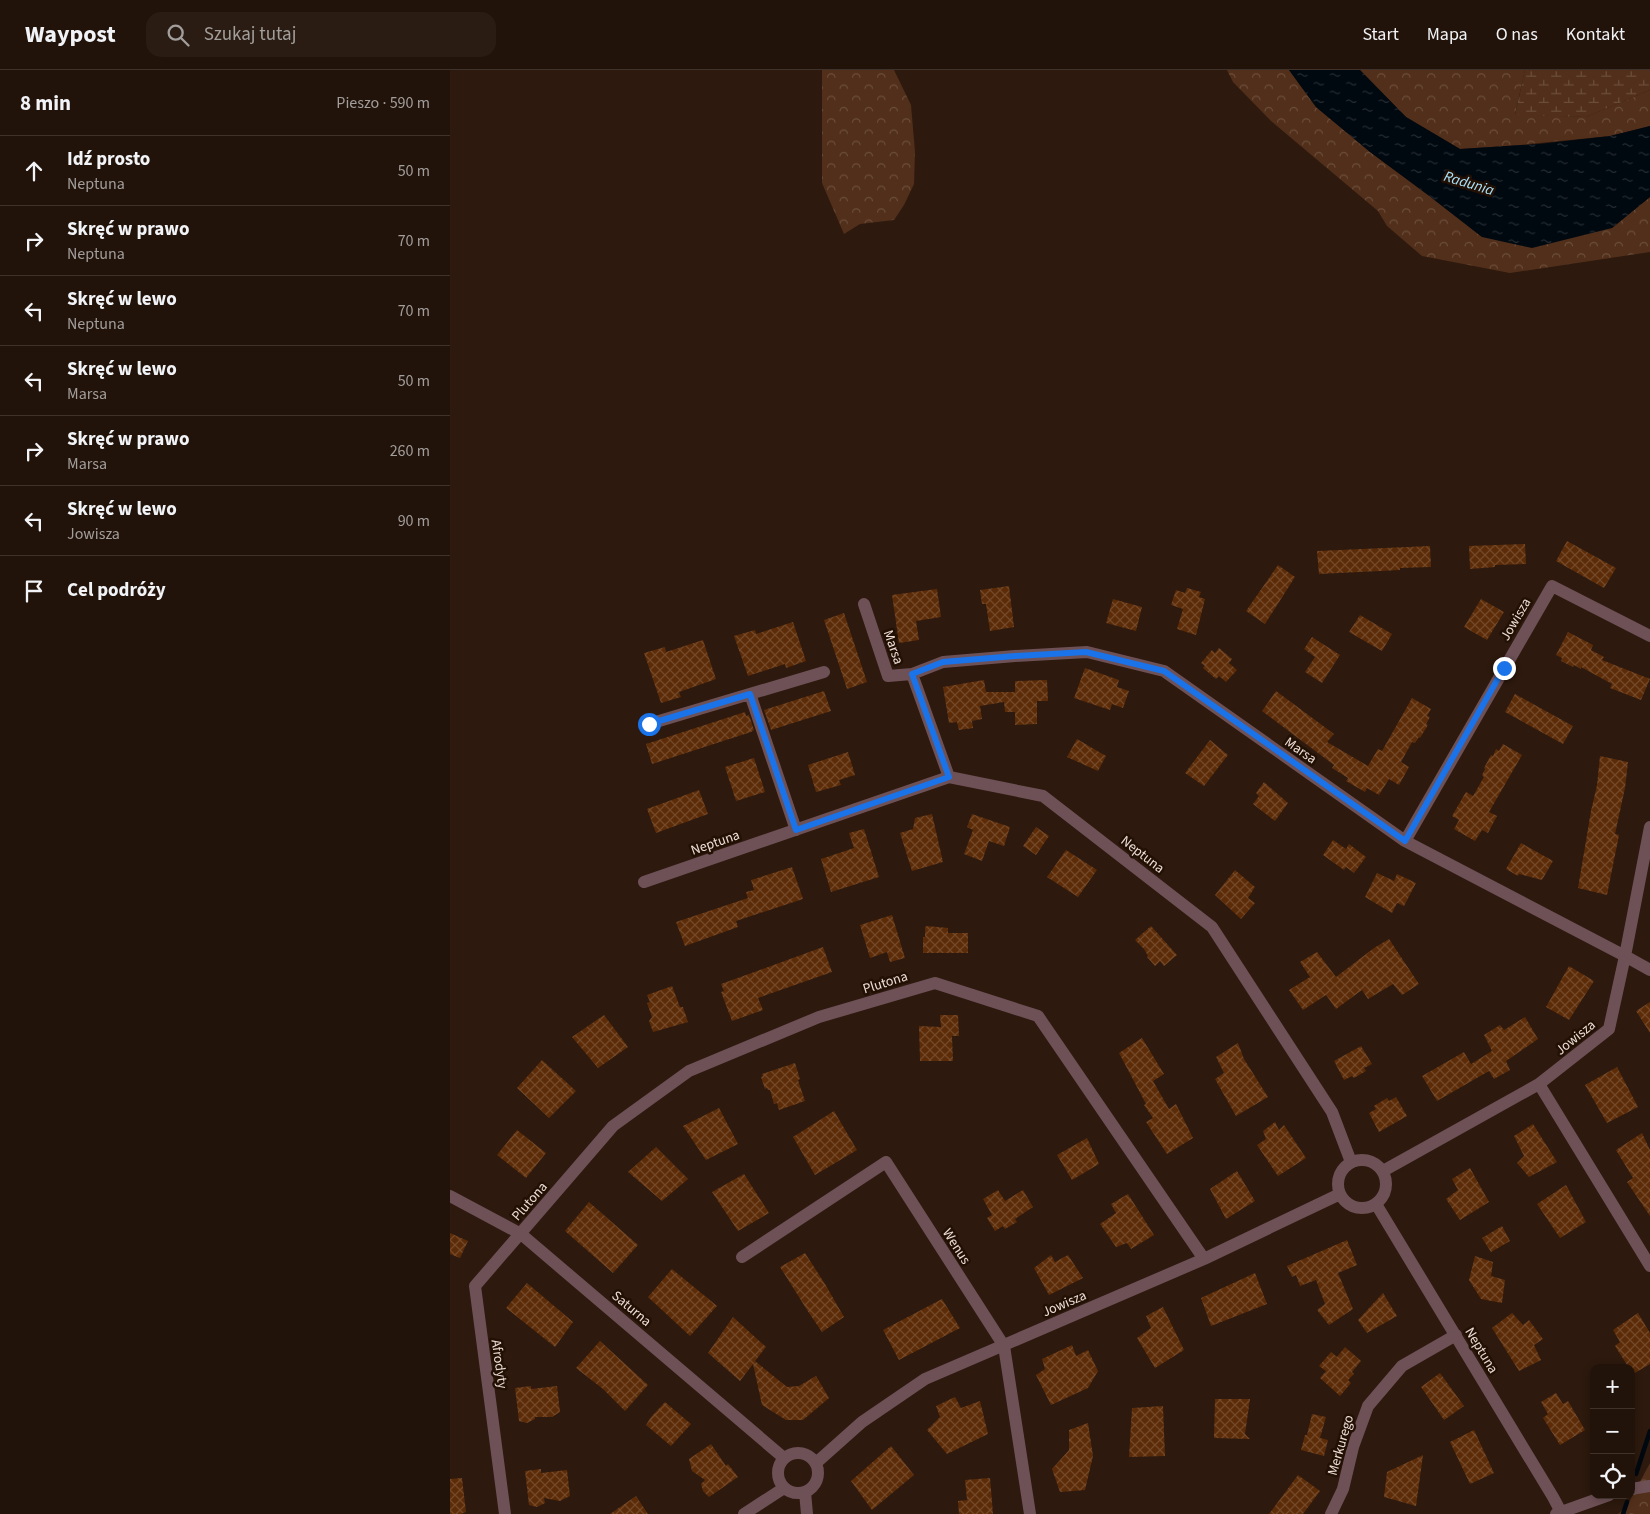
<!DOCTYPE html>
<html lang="pl">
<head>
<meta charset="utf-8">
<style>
	body { margin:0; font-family:"Source Sans 3",sans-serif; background:#2a1c13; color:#f1f3f6 }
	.controls { position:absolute; right:15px; bottom:15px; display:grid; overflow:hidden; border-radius:10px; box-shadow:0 2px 8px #0003 }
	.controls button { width:45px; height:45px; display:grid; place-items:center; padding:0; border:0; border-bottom:1px solid #3f322b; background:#22130a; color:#f1f3f6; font:25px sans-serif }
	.stop { position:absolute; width:15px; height:15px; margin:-11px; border:4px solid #1a73e8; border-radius:50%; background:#fff }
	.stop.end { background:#1a73e8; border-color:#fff; box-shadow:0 1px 5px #0008 }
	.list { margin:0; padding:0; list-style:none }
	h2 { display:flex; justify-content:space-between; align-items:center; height:65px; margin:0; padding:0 20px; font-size:21px }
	h2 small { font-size:16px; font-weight:400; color:#a29e9c }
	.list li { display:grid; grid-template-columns:32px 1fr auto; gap:15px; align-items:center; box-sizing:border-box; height:70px; padding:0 20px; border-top:1px solid #3f322b }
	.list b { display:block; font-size:19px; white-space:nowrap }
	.list p { margin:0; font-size:16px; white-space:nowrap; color:#a29e9c }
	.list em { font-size:16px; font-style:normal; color:#a29e9c }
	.icon { flex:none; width:28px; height:28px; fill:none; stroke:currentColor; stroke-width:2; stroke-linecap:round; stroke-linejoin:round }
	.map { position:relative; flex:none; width:1200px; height:1444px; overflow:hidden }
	header { display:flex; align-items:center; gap:30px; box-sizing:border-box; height:70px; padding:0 25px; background:#22130a; border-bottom:1px solid #3f322b }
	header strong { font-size:24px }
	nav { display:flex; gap:28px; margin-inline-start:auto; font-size:18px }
	.search { width:350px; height:45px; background:#2a1c13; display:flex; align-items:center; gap:12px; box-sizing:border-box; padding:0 18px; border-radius:15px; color:#a29e9c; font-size:19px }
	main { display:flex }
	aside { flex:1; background:#22130a }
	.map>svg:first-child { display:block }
	.forest { fill:url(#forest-crowns) }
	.wetland { fill:url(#wetland-marsh) }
	.water { fill:url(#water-ripples) }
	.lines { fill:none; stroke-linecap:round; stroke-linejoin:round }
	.stream { stroke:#000810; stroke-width:4.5 }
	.building { fill:url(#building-cross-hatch) }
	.minor { stroke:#6e5156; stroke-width:12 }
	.tertiary { stroke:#6e5156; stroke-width:12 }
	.route { stroke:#1a73e8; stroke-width:6 }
	.labels { text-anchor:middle; stroke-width:5; stroke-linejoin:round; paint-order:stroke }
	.street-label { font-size:14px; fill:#ecddd5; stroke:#231005 }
	.water-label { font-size:15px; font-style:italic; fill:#a9e3fd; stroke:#231005 }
</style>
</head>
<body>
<header>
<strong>Waypost</strong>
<div class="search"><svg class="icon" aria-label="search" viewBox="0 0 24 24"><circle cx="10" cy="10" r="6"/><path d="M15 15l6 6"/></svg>Szukaj tutaj</div>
<nav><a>Start</a><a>Mapa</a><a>O nas</a><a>Kontakt</a></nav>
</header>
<main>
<aside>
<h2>8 min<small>Pieszo · 590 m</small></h2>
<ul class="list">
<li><svg class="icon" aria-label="ahead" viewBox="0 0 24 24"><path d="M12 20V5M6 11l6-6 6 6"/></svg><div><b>Idź prosto</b><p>Neptuna</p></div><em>50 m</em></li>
<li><svg class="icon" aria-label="right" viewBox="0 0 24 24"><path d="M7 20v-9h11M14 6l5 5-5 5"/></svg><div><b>Skręć w prawo</b><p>Neptuna</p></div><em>70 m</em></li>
<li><svg class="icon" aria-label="left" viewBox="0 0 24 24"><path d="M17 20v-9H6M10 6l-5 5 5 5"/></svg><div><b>Skręć w lewo</b><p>Neptuna</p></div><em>70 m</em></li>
<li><svg class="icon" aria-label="left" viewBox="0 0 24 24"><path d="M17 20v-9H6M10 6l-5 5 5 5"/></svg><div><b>Skręć w lewo</b><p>Marsa</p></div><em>50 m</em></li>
<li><svg class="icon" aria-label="right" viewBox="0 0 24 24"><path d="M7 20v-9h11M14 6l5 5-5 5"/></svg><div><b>Skręć w prawo</b><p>Marsa</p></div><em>260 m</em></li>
<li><svg class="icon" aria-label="left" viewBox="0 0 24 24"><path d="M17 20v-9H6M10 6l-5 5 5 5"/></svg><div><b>Skręć w lewo</b><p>Jowisza</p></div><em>90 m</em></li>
<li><svg class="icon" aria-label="arrive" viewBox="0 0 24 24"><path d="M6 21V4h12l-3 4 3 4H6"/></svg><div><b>Cel podróży</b></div></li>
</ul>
</aside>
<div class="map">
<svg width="1200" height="1444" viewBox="0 0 1200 1444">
	<defs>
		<pattern id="forest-crowns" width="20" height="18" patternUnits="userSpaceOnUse" patternTransform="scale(1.25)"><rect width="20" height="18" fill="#522f1a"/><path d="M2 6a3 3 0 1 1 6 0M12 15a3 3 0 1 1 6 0" fill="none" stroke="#6b4d3a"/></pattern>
		<pattern id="wetland-marsh" width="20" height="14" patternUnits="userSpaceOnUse" patternTransform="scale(1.25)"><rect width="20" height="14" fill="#522f1a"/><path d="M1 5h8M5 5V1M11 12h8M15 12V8" fill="none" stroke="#6b4d3a"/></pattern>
		<pattern id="water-ripples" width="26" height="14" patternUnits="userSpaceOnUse" patternTransform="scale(1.25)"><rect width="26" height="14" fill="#000810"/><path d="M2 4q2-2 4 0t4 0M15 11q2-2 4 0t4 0" fill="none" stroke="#252c32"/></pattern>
		<pattern id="building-cross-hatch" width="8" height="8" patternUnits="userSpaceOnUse" patternTransform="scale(1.25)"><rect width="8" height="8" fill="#5c2b07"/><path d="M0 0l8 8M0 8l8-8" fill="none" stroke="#74492a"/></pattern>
	</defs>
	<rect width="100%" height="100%" fill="#2d190d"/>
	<path class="forest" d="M372,0h72l17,35 4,47 -1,32 -10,21 -10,15 -34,4 -16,10 -22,-51z
		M777,0h62l27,37 54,45 58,43 54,42 130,-9 38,-31v55l-140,21 -88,-17 -35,-30 -9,-15 -107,-90 -38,-39z
		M910,0h165l-10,44 71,3 64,-27v36l-40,10 -90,9 -60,4 -54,-32z
		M1200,1393v51h-32l9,-8z"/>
	<path class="wetland" d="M1075,0h125v20l-64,27 -71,-2z"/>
	<path class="water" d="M839,0h71l46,47 54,32 79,-5 71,-8 40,-10v71l-38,31 -80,20 -50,-11 -54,-42 -58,-43 -54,-45z"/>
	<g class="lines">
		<path class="stream" d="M1186,1404l14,-43
			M1173,1444l4,-12"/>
	</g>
	<path class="building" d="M1117,471l49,27 -12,20 -48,-27z
		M1075,474l1,20 -31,1v2l-25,2 -1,-23z
		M980,476l1,21 -31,1v2l-81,4 -2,-23z
		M828,495l17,12 -30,47 -19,-13z
		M559,516l5,41 -24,4 -4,-27h-4l-2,-14z
		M737,518l14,4 -2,5 6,2 -9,36 -19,-6 6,-20 -12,-4 5,-15 9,3z
		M487,519l4,28 -25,4 3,19 -20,3 -7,-48z
		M663,529l29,8 -6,24 -30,-8z
		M1031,529l23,13 -17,28 -23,-13z
		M394,543l23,69 -20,7 -23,-69z
		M910,545l32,19 -10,17 -33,-19z
		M343,552l13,39 -20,7 -1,-4 -37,12 -14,-40 21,-6 1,4z
		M1118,562l25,13 -2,5 13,7 -2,3 48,19 -9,21 -31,-12 2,-4 -31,-17v2l-7,-4 -1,2 -12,-6 1,-3 -6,-3z
		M862,567l28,18 -18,28 -17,-11 10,-15 -11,-8z
		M253,570l13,39 -37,13 2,5 -20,6 -17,-50 21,-6 1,5z
		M769,578l13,11 -3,4 8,7 -11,12 -7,-6 -3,3 -13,-11 2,-2 -4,-3 11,-13 3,3z
		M635,598l34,12 -2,7 12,4 -6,17 -11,-4 -2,6 -36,-12z
		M534,610l2,12h29v-11l32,-1 1,21h-11v23l-22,1v-13h-10l-1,-10 -24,4 2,13 -10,2 1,7 -14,2 -2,-8 -8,1 -6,-36z
		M374,621l7,20 -60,19 -7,-20z
		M826,621l58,43 -7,8 41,24 10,-17 4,2 30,-53 19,11 -4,7 3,1 -4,7 2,1 -8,13 -1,-1 -4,6 -3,-1 -11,20 8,5 -10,18 -10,-6 -10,16 -12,-7 -2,4 -19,-11 2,-3 -16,-10 2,-3 -72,-54z
		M1065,624l58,32 -10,18 -58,-32z
		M295,642l1,4 3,-1 5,15 -3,2 -99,32 -6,-20z
		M627,669l29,17 -8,15 -31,-14z
		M760,670l18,15 -24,31 -19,-13z
		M1053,674l19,11 -33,57 8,4 -9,17 -6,-3 -7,11 -21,-12 5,-9 -7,-4 14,-24 7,4 11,-19 -2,-2 3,-6 -1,-1 7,-13 2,1 3,-7 3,2z
		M398,682l7,23 -16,5 2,5 -25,7 -8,-27z
		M1150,686l28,6 -3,26 -10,46 4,1 -12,60 -29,-7 13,-77 6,-26z
		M304,688l11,34 -29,9 -11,-34z
		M814,712l24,21 -13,18 -22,-17 6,-8 -3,-3z
		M249,720l9,24 -52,19 -9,-24z
		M482,744l11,48 -31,9 -12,-38 13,-4 2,-11z
		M522,744l38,13 -6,19 -15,-5 -7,20 -18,-7 9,-24 -6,-3z
		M586,757l13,9 -13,19 -13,-9z
		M414,759l15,48 -48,15 -10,-33 33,-11 -5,-15z
		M883,770l13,9 3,-5 17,13 -12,16 -8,-6 -2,3 -21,-15z
		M1071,773l32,18 -11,19 -23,-6 -1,2 -12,-7z
		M616,780l31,20 -19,27 -31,-20z
		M342,797l11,32 -67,22 2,6 -53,19 -9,-24 72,-24 -2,-6 8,-2 -3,-10z
		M785,800l20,17 -7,11 7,5 -14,16 -26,-24z
		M927,803l17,8 3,-7 19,9 -12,23 -7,-3 -5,10 -27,-16z
		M442,845l13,43 -15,4 -3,-10 -17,6 -10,-33z
		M477,856l21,2v5h20v20h-45v-16h2v-10z
		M701,856l26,29 -13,11 -4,-5 -5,5 -8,-9 1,-1 -4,-7 -9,-9z
		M939,869l30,45 -17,11 -9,-11 -25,15 -6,-9 -26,19 -10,-14 -23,15 -14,-20 21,-13 -10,-15 17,-10 19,25 38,-29z
		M373,877l9,25 -74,26 5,12 -31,11 -11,-29 3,-1 -3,-7z
		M1119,896l25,15 -25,39 -23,-13z
		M222,916l8,21h3l5,15 -35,10 -4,-11 3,-4 -5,-14 3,-1 -3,-7z
		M1200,932v31l-14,-22z
		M154,945l24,32 -30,21 -26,-31z
		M490,945h18l1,21h-7l1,25h-33l-1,-35 22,1z
		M1075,947l13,22 -32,22 4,9 -16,9 -5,-8 -52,30 -15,-25 42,-24 7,12 21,-13 -8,-16 16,-10 4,5z
		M692,968l22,36 -11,7 16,28 7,-5 17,34 -26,16 -21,-32 7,-4 -9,-13 2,-1 -27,-51z
		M788,973l6,16 24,38 -32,19 -21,-37 9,-6 -8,-16z
		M911,976l11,18 -8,4 2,3 -12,7 -2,-2 -8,4 -10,-19z
		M92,990l34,31 -27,27 -32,-30z
		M345,993l5,16 -2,1 7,21 -26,9 -2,-7 -3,1 -4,-14h-2l-1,-2 -2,1 -4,-12 2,-1 -1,-2z
		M1167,997l21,40 -31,16 -22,-38z
		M946,1027l11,19 -28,16 -10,-19 7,-4 -2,-3 13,-8 2,3z
		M269,1038l19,36 -32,16 -23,-34z
		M384,1041l23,39 -42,25 -22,-38z
		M825,1052l4,8 5,-5 22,33 -28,18 -21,-31 9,-6 -3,-8z
		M1083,1054l24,38 -28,15 -12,-14 7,-7 -10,-20z
		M67,1060l29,23 -20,25 -29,-23z
		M1192,1063l8,17v66l-23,-34 6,-4 -17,-28z
		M637,1068l12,26 -27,16 -15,-25z
		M206,1077l32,32 -26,22 -34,-29z
		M1020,1098l19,34 -29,18 -14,-21 12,-9 -6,-11z
		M787,1101l18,30 -29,18 -16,-30z
		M294,1104l25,39 -31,18 -26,-39z
		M1116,1115l20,37 -26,16 -23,-34z
		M548,1120l7,11 18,-11 10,17 -18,12 2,3 -12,7 -2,-3 -8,5 -8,-13 5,-3 -9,-16z
		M678,1124l26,41 -23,14 -4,-6 -11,4 -16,-23 16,-11 -5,-9z
		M139,1132l49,43 -25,28 -48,-42z
		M1052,1156l8,15 -19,11 -9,-14z
		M0,1163l18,8 -8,17 -10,-4z
		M897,1170l10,25 -19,8 15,36 -24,16 -12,-15 8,-6 -9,-24 -16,6 -4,-11 -4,2 -5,-11z
		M355,1183l20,31 19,33 -22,15 -13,-19 -29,-46z
		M601,1185l4,7 13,-7 15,23 -34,17 -15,-27z
		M1025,1186l18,6 -2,14 14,4 -3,23 -21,-4 -12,-19z
		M222,1199l45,37 -27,30 -42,-39z
		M805,1203l12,31 -56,22 -10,-28z
		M77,1213l46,39 -18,25 -49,-39z
		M933,1223l14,23 -30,17 -9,-13z
		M492,1229l18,29 -61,32 -16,-30z
		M713,1237l21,43 -29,18 -18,-30 14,-10 -5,-12z
		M1062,1243l11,12 6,-5 14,19 -9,6 7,15 -22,11 -27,-43z
		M1188,1243l12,20v31l-17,10 -2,-6h-2l-14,-22 5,-4 -7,-12z
		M283,1247l33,30 -11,14 32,26 12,-1 17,-10 13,22 -26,22h-17l-24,-15 -9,-41 -13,17 -32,-28z
		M150,1271l48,44 -23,26 -22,-22 -27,-21z
		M622,1275l4,11 12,-6 10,21 -10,17 -37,17 -15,-30 9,-6 -3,-10z
		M895,1277l16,14 -9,11 2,2 -6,6 3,3 -11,13 -20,-18 6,-7 -7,-5 12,-14 6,5z
		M990,1303l24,33 -20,14 -23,-33z
		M81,1316v3l26,-3 3,26 -8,5h-17v2l-8,4 -8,-2 -4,-33z
		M1106,1323l7,11 5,-3 17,29 -25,15 -17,-27 5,-4 -7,-12z
		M505,1327l6,11 19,-7 8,33 -41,20 -20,-24 13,-13 -4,-11z
		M765,1329h35l-5,35 5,5 -36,-1z
		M215,1332l26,22 -20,22 -25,-21 5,-8z
		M713,1336l2,50 -36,1 3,-49z
		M862,1344l14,3 -6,21 8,2 -4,16 -23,-6 4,-15h2z
		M638,1353l5,33 -8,34 -25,2 -8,-23 17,-19v-20z
		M1024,1360l20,43 -24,11 -20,-42z
		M261,1374l15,22 2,-2 10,13 -29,20 -6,-6 -2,-7 4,-4 -13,-9 -3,-12z
		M441,1376l23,29 -42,35 -21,-29z
		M973,1385l-7,51 -32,-9 3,-25z
		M91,1399v4l26,-3 3,26 -10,5 -16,-3 1,5 -8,4 -8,-2 -4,-34z
		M848,1405l22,16 -17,23h-34z
		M12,1408l4,34 -5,2h-11v-35z
		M540,1408l3,36h-34l-1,-13 9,-1 -2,-20z
		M186,1426l12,18h-38z"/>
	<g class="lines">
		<path class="minor" d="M414,534l24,72 24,-2
			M300,624l46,136
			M199,654l175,-52
			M499,707l-37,-103 31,-12 72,-6 72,-4 77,19 241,170 220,115 25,14
			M955,771l147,-255 98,50
			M194,812l305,-105 94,19 169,131 120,185 19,50
			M1089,1014l111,182
			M888 1114a24 24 0 1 1 48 0a24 24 0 1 1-48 0Z
			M933,1101l156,-87 70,-55 16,-73 25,-129
			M0,1126l71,38 263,224
			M926,1134l177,293 8,15
			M292,1187l144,-95 118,184 26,168
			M328 1403a20 20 0 1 1 40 0a20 20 0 1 1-40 0Z
			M366,1393l46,-41 63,-43 279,-120 136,-65
			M355,1422l2,22
			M55,1444l-30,-228 138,-160 76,-55 130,-54 116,-34 103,33 166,243
			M294,1444l40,-26
			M881,1444l12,-25 10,-42 15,-41 34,-40 54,-31"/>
		<path class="tertiary" d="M1181,1419l19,-3
			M1106,1444l53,-19"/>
	</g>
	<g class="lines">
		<path class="route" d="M199,654l101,-30 46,136 153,-53 -37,-103 31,-12 72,-6 71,-4 78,19 241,170 99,-173"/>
	</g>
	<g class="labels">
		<g class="street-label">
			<text transform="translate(1065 549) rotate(-60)" y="5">Jowisza</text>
			<text transform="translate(444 577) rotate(71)" y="5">Marsa</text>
			<text transform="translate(851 680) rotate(35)" y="5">Marsa</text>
			<text transform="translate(265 772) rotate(-19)" y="5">Neptuna</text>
			<text transform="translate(693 784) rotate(38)" y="5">Neptuna</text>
			<text transform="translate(435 912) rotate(-17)" y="5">Plutona</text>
			<text transform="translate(1125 967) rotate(-39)" y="5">Jowisza</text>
			<text transform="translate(79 1131) rotate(-49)" y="5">Plutona</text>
			<text transform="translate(507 1176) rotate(57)" y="5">Wenus</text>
			<text transform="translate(614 1233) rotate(-23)" y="5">Jowisza</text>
			<text transform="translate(182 1238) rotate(40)" y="5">Saturna</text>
			<text transform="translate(1032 1280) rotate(59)" y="5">Neptuna</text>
			<text transform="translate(50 1294) rotate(82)" y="5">Afrodyty</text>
			<text transform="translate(890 1375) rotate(-74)" y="5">Merkurego</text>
		</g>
		<g class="water-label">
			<text transform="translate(1019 113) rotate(17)" y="5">Radunia</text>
		</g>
	</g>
</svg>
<div class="controls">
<button>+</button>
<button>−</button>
<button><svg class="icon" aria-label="locate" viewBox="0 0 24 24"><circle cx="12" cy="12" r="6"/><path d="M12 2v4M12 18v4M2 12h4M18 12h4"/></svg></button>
</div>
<div class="stop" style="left:199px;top:654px"></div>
<div class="stop end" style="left:1054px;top:598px"></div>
</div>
</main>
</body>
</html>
